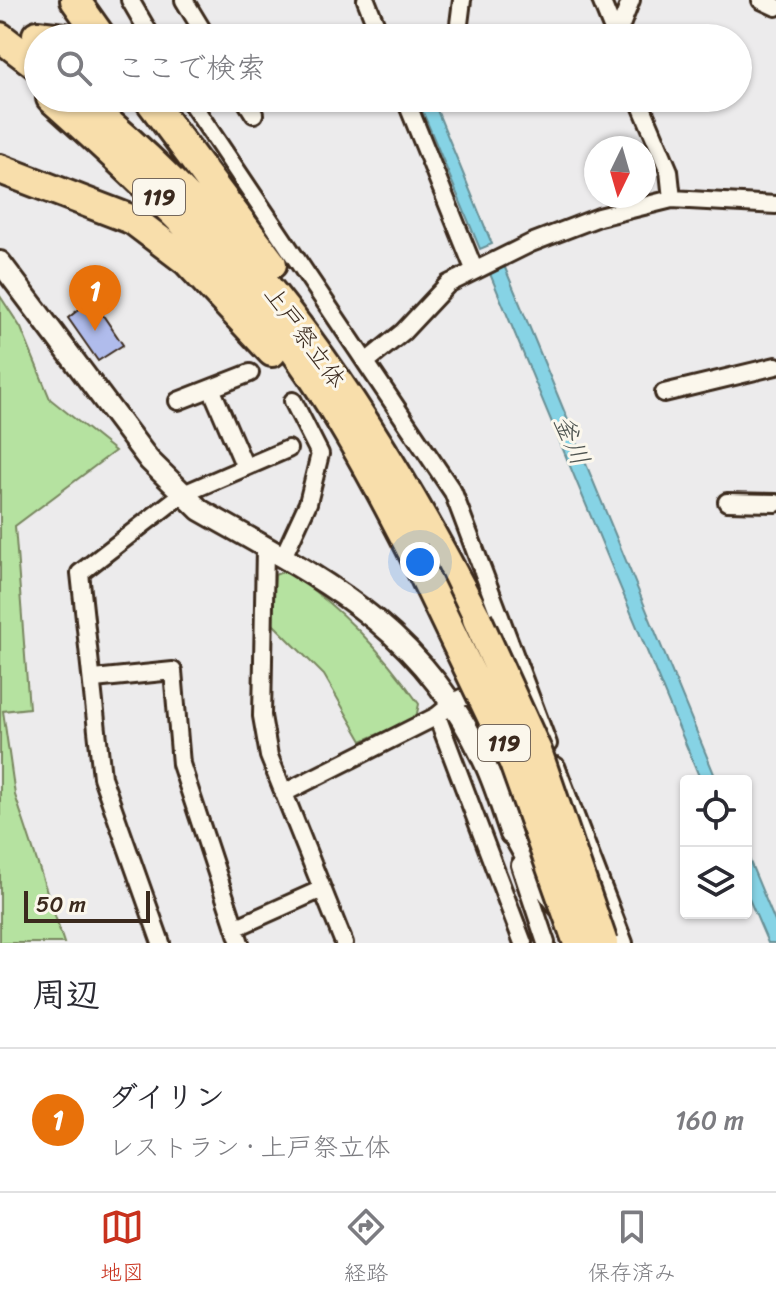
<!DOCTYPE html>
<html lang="ja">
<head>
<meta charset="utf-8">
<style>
	body { margin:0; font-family:Sriracha,"Klee One",sans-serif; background:#f2f2f3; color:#2b2b33 }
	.controls { position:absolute; right:24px; bottom:24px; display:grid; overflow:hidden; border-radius:8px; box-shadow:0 2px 6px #0004 }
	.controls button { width:72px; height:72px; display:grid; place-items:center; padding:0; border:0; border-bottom:2px solid #e1e1e2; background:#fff; color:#2b2b33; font:40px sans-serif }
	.compass { position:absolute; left:584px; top:136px; width:72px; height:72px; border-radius:50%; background:#fff; box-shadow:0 2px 6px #0004; rotate:185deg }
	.scale { position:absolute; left:24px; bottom:20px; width:126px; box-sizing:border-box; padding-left:8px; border:4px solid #3b2a1e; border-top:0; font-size:22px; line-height:28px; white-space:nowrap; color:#3b2a1e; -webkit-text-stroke:6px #fbf7ec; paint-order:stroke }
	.you { position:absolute; left:420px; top:562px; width:28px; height:28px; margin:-20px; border:6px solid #fff; border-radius:50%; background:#1a73e8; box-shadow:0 0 0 12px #1a73e833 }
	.badge { display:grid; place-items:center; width:52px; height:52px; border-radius:50%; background:#c8321e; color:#fff; font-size:26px; font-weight:700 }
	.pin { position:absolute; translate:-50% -66px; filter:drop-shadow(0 2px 4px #0008) }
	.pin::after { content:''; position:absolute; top:42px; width:28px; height:24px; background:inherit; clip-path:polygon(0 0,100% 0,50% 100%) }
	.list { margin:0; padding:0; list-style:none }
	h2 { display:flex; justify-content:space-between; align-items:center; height:104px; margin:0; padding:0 32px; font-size:34px }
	h2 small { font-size:26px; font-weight:400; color:#7c7c81 }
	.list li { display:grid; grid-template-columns:52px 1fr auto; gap:24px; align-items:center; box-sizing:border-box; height:144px; padding:0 32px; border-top:2px solid #e1e1e2 }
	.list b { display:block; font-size:30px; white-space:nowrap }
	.list p { margin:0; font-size:26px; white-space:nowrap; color:#7c7c81 }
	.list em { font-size:26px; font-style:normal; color:#7c7c81 }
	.icon { flex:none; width:44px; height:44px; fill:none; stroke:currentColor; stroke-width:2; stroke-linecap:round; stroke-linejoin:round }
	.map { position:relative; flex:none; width:776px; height:943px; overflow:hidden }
	.search { position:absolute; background:#fff; box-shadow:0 2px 6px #0004; left:24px; right:24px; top:24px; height:88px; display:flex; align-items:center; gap:20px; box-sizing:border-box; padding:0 28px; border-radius:44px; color:#7c7c81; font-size:30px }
	.sheet { height:248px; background:#fff }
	nav { display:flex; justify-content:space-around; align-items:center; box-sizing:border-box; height:112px; border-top:2px solid #e1e1e2; background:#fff; font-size:22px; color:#7c7c81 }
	nav a { display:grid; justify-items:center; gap:4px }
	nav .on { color:#c8321e }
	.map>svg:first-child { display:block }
	.green { fill:#b5e2a0; stroke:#78865f; stroke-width:2 }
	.water { fill:#86d3e5; stroke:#688f95; stroke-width:2 }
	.building { fill:#b0bcec; stroke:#3b2a1e; stroke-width:2 }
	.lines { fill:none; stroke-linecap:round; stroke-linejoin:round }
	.minor-casing { stroke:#3b2a1e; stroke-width:22 }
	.tertiary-casing { stroke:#3b2a1e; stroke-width:26 }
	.trunk-casing { stroke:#3b2a1e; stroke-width:34 }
	.minor { stroke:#fbf7ec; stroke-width:16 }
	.tertiary { stroke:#fbf7ec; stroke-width:20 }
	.trunk { stroke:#f8deab; stroke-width:28 }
	.trunk-bridge-casing { stroke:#3b2a1e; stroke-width:34; stroke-linecap:butt }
	.trunk-bridge { stroke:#f8deab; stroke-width:28 }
	.labels { text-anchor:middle; stroke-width:6; stroke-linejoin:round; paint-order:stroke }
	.shield { fill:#fbf7ec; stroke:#75685c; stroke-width:2 }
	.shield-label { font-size:22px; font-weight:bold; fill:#3b2a1e }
	.street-label { font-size:24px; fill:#3b2a1e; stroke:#fbf7ec }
	.water-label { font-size:26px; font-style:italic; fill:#4e5450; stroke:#fbf7ec }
</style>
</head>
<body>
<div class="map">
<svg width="776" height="943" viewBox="0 0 776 943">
	<rect width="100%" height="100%" fill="#ecebec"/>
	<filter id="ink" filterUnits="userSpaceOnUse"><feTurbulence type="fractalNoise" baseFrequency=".0125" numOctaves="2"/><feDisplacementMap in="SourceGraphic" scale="16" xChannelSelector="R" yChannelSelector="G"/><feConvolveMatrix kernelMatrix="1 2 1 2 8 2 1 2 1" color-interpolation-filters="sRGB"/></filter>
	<g filter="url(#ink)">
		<path class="green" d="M0,296l21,32 29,71 65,52 -100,75 14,182 -26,3 12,84 49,148h-64z
			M287,570c55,40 93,78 132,134l-3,14 -54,23 -38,-66 -53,-53 4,-47z"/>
		<path class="water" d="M417,98h15l60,146 -12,5z
			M503,263l214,518h-16l-213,-512z
			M746,852l30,72v19h-8l-22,-51z"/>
		<path class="building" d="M92,299l31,46 -25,16 -30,-43z"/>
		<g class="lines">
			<g class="minor-casing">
				<path id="minor" d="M130,0l22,38
					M184,0l23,38
					M366,0l15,38
					M601,0l15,37
					M761,0l15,7
					M459,24l3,-24
					M616,38l15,-38
					M188,98l265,394 66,175 -66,36 -16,13 86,227
					M244,98l10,16
					M405,98l69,171
					M638,98l31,73 3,28
					M366,362l37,-30 45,-48 83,-41 68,-26 73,-18 104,6
					M211,388l34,79
					M664,393l112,-27
					M178,401l72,-28
					M727,502l49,1
					M265,548l-3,168 7,40 75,187
					M283,557l25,-54 12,-49 -27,-53
					M519,667l29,77
					M94,679l79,-8 8,93 59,179
					M556,766l68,177
					M284,793l153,-77
					M511,834l24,44 22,29
					M520,865l26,78
					M235,928l87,-39
					M161,943l-59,-166 -22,-204 101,-78 107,-46"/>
			</g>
			<g class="tertiary-casing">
				<path id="tertiary" d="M0,262l149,198 51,50c121,69 220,115 283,249 12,24 19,50 28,75"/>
			</g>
			<g class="trunk-casing">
				<path id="trunk" d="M75,0l27,38
					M37,35l27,3
					M0,37l38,29
					M51,98c73,65 143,131 207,206 63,74 110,161 154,247
					M79,98c179,146 293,317 398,521
					M148,98l124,166
					M0,169l133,51 54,41 85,91"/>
			</g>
			<use href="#minor" class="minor"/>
			<use href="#tertiary" class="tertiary"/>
			<use href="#trunk" class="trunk"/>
			<g class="trunk-bridge-casing">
				<path id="trunk-bridge" d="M412,551l102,212 64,180
					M477,619l60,132 66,192"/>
			</g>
			<use href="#trunk-bridge" class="trunk-bridge"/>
		</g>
	</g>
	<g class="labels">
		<g class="shield">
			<rect x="133" y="179" width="52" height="36" rx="6"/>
			<rect x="478" y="725" width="52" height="36" rx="6"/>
		</g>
		<g class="shield-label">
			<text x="159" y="205">119</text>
			<text x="504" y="751">119</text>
		</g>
		<g class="street-label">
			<text transform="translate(305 337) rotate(54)" y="8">上戸祭立体</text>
		</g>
		<g class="water-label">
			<text transform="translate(572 440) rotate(67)" y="9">釜川</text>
		</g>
	</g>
</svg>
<div class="controls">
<button><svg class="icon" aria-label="locate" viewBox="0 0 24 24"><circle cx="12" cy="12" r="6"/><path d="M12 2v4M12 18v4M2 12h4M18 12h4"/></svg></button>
<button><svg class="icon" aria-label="layers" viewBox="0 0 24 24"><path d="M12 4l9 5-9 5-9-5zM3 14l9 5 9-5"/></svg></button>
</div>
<svg class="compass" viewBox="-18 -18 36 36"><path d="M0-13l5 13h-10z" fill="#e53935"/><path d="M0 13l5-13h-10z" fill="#7c7c81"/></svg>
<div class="scale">50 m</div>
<div class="you"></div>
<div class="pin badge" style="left:95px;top:331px;background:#e8710a">1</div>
<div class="search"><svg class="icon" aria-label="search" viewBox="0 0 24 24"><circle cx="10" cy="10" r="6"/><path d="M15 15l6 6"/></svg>ここで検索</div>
</div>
<section class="sheet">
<h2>周辺<small></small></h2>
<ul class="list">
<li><span class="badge" style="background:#e8710a">1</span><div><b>ダイリン</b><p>レストラン · 上戸祭立体</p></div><em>160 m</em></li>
</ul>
</section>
<nav>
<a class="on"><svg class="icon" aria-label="map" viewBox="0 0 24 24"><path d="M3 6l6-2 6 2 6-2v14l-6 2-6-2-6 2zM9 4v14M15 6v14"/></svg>地図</a>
<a><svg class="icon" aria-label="directions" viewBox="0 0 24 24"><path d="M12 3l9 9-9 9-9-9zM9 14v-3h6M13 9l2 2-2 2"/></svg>経路</a>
<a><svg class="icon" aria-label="saved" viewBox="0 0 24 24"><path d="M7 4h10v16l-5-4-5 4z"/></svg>保存済み</a>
</nav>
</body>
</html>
